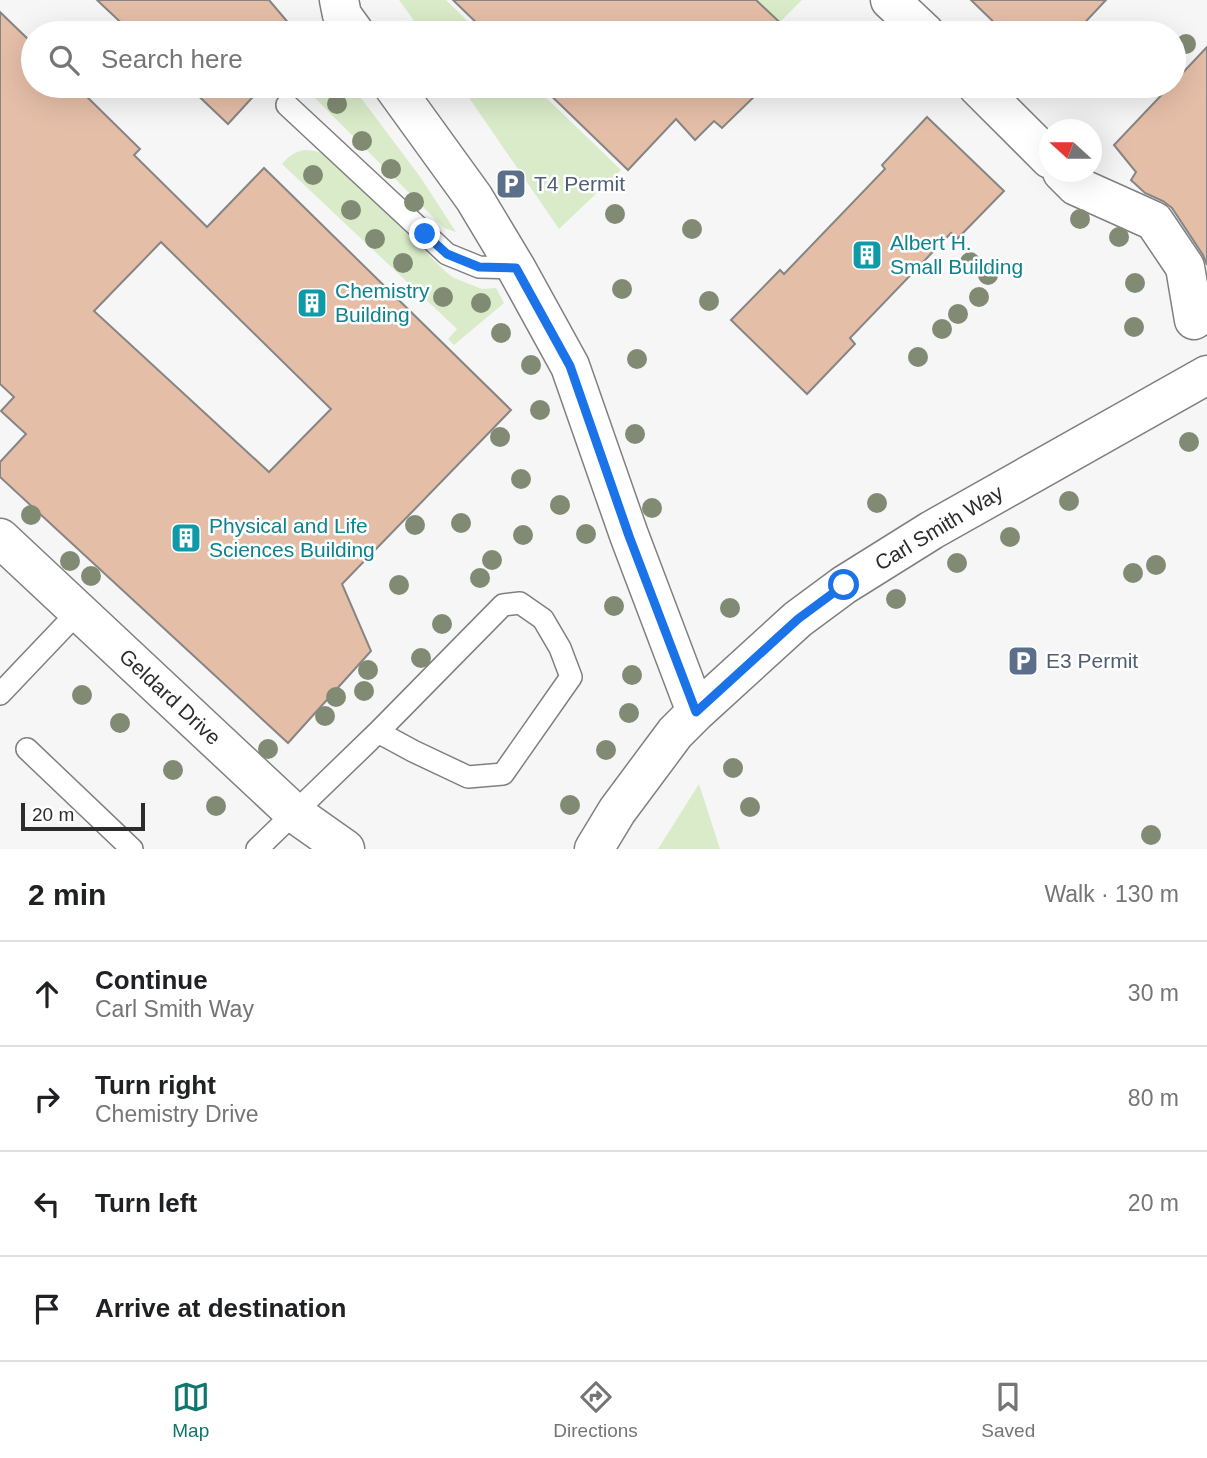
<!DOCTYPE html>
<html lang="en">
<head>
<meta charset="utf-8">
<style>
	body { margin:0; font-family:Arial,sans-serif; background:#f2f2f2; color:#202124 }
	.compass { position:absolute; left:1039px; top:119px; width:63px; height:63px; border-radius:50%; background:#fff; box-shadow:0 7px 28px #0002; rotate:291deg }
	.scale { position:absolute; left:21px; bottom:18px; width:124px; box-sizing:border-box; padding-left:7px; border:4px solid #2c2c2d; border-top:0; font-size:19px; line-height:24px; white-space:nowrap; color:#2c2c2d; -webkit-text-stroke:5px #fff; paint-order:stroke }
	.stop { position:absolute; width:21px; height:21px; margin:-16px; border:5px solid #1a73e8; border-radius:50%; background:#fff }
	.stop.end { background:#1a73e8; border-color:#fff; box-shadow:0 2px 7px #0008 }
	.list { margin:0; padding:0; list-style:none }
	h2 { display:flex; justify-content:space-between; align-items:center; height:91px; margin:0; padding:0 28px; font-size:30px }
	h2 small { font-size:23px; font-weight:400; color:#757577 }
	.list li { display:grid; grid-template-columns:46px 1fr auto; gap:21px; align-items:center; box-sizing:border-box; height:105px; padding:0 28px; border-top:2px solid #e0e0e0 }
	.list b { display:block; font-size:26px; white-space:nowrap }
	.list p { margin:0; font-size:23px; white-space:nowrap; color:#757577 }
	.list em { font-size:23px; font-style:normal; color:#757577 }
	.icon { flex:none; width:38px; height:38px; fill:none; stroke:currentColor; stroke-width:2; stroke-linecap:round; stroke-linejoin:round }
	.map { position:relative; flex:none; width:1207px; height:849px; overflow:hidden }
	.search { position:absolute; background:#fff; box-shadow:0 7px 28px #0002; left:21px; right:21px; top:21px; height:77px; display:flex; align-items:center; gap:18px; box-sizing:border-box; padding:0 24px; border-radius:38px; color:#757577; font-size:26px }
	.sheet { height:511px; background:#fff }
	nav { display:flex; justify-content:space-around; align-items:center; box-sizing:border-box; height:98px; border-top:2px solid #e0e0e0; background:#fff; font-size:19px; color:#757577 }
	nav a { display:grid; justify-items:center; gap:4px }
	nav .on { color:#0f766e }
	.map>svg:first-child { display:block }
	.green { fill:#d9ebc8 }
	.building { fill:#e5bea7; stroke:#868584; stroke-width:2; fill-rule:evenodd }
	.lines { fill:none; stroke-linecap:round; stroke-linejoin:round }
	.lane-casing { stroke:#808081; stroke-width:24 }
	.street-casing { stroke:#808081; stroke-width:41 }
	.lane { stroke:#fff; stroke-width:21 }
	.street { stroke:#fff; stroke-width:38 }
	.tree { fill:#818b74 }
	.route { stroke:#1a73e8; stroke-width:9 }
	.labels { text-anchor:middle; stroke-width:5; stroke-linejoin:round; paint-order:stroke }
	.service-label { font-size:21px; fill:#4e5e75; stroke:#fff; text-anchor:start }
	.culture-label { font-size:21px; fill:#0d838f; stroke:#fff; text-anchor:start }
	.street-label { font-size:21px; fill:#2c2c2d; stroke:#fff }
</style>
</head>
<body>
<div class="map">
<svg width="1207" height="849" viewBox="0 0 1207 849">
	<rect width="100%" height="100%" fill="#f6f6f7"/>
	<path class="green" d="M399,0h47l34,33h-57z
		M755,0h47l-23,23z
		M323,86h29l69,92 35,54 -12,-4 -131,-132z
		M461,86h73l87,84 -62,59z
		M306,150l9,1 12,4 119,117 8,6 28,11 14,-1 8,15 -50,42 -6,-6 9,-10 -175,-165c7,-8 13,-13 24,-14z
		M699,784l21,65h-62z"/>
	<path class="building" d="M97,0h172l28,33h-165z
		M453,0h303l35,33h-304z
		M971,0h135l-31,33h-70z
		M0,12l33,32v42h43l64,63 -6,6 73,72 57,-59 247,242 -169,174 29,67 -83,92 -288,-266v-15l26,-28 -25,-23 13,-14 -14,-13zM161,242l170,167 -62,63 -175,-161z
		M1207,47v218l-4,-10 -31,-47 -9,-7 -18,-8 -14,-13 5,-8 -22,-27 56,-59h4v-4z
		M188,86h75l-35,38z
		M541,86h218l3,3 -40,39 -8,-7 -19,19 -19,-21 -48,51z
		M927,117l77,74 -47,48 -6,-6 -101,105 5,6 -48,50 -76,-74 49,-50 4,4 101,-105 -3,-4z"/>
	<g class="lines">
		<g class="lane-casing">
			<path id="lane" d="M287,105l160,149 32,13 37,1
				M0,694l78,-82
				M27,749l105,100
				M257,849l121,-117 125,-127 17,-2 23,16 17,29 11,29 -68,97 -35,3 -55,-26 -35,-19"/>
		</g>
		<g class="street-casing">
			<path id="street" d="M339,0l3,15 13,18
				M890,0l35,33
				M393,86l81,112 42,70 54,98 59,169 67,177
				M977,86l73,73
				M1062,172l14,14 78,35 31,46 9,53
				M0,538l294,275 51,36
				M594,849l23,-38 58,-78 21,-21 102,-93 46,-34 88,-55 275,-155"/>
		</g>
		<use href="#lane" class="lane"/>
		<use href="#street" class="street"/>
	</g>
	<g class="tree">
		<circle cx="1186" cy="44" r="10"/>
		<circle cx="337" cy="104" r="10"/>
		<circle cx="362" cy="141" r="10"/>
		<circle cx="391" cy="169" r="10"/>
		<circle cx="313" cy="175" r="10"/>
		<circle cx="414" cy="202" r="10"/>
		<circle cx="351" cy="210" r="10"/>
		<circle cx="615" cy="214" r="10"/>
		<circle cx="1080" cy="219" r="10"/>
		<circle cx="692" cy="229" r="10"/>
		<circle cx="1119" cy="237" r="10"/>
		<circle cx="375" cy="239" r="10"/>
		<circle cx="970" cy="262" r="10"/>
		<circle cx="403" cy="263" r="10"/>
		<circle cx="988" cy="275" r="10"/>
		<circle cx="1135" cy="283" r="10"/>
		<circle cx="622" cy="289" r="10"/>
		<circle cx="443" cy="297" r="10"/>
		<circle cx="979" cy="297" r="10"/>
		<circle cx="709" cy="301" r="10"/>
		<circle cx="481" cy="303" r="10"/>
		<circle cx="958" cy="314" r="10"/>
		<circle cx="1134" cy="327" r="10"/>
		<circle cx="942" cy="329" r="10"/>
		<circle cx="501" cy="333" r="10"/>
		<circle cx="918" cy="357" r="10"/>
		<circle cx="637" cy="359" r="10"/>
		<circle cx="531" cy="365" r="10"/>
		<circle cx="540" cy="410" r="10"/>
		<circle cx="635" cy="434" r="10"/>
		<circle cx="500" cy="437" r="10"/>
		<circle cx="1189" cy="442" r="10"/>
		<circle cx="521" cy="479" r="10"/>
		<circle cx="1069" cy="501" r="10"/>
		<circle cx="877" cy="503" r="10"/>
		<circle cx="560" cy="505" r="10"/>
		<circle cx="652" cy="508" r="10"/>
		<circle cx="31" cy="515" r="10"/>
		<circle cx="461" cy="523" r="10"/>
		<circle cx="415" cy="525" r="10"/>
		<circle cx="586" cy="534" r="10"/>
		<circle cx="523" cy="535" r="10"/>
		<circle cx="1010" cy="537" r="10"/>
		<circle cx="492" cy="560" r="10"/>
		<circle cx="70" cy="561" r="10"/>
		<circle cx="957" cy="563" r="10"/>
		<circle cx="1156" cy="565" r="10"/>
		<circle cx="1133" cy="573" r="10"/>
		<circle cx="91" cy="576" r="10"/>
		<circle cx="480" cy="578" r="10"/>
		<circle cx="399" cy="585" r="10"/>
		<circle cx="896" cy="599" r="10"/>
		<circle cx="614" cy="606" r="10"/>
		<circle cx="730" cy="608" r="10"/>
		<circle cx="442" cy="624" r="10"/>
		<circle cx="421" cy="658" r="10"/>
		<circle cx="368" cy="670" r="10"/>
		<circle cx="632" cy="675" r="10"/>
		<circle cx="364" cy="691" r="10"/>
		<circle cx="82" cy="695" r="10"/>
		<circle cx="336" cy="697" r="10"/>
		<circle cx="629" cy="713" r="10"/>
		<circle cx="325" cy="716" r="10"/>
		<circle cx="120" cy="723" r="10"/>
		<circle cx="268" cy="749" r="10"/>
		<circle cx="606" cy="750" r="10"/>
		<circle cx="733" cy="768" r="10"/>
		<circle cx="173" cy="770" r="10"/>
		<circle cx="570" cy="805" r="10"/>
		<circle cx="216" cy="806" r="10"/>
		<circle cx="750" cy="807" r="10"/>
		<circle cx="1151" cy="835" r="10"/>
	</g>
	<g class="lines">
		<path class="route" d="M425,234l22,20 32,13 37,1 54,98 59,170 67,176 102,-93 46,-34"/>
	</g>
	<defs>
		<g id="parking-square" transform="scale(1.575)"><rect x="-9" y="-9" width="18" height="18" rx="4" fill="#5c6f8a" stroke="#fff"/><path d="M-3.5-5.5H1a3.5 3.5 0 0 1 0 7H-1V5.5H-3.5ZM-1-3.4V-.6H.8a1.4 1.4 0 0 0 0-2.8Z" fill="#fff"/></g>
		<g id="building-square" transform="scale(1.575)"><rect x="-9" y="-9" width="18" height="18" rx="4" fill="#0f9aa8" stroke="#fff"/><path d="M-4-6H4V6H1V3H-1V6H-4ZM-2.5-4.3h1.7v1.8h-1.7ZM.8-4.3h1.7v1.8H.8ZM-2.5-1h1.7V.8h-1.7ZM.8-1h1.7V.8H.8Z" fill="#fff"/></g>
	</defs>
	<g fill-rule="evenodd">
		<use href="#parking-square" x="511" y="184"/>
		<use href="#building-square" x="867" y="255"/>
		<use href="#building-square" x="312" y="303"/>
		<use href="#building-square" x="186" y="538"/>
		<use href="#parking-square" x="1023" y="661"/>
	</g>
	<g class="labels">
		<g class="service-label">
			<text x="534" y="191">T4 Permit</text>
			<text x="1046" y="668">E3 Permit</text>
		</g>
		<g class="culture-label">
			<text x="890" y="250">Albert H.<tspan x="890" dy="24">Small Building</tspan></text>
			<text x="335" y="298">Chemistry<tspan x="335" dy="24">Building</tspan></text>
			<text x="209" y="533">Physical and Life<tspan x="209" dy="24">Sciences Building</tspan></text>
		</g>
		<g class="street-label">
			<text transform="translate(939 528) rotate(-31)" y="7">Carl Smith Way</text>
			<text transform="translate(170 697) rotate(43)" y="7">Geldard Drive</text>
		</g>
	</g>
</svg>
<svg class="compass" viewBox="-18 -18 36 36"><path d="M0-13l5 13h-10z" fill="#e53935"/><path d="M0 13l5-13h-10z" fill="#757577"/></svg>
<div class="scale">20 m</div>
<div class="stop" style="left:844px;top:585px"></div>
<div class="stop end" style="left:425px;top:234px"></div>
<div class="search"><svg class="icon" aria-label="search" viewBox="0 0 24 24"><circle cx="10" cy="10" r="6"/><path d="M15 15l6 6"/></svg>Search here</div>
</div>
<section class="sheet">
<h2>2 min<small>Walk · 130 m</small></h2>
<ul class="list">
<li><svg class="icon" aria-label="ahead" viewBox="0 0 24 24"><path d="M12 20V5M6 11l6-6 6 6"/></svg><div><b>Continue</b><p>Carl Smith Way</p></div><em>30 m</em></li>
<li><svg class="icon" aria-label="right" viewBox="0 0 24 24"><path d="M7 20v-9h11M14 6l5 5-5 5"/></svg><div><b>Turn right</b><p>Chemistry Drive</p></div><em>80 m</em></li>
<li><svg class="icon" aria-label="left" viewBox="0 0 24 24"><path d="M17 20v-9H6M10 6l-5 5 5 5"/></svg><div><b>Turn left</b></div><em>20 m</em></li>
<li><svg class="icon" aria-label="arrive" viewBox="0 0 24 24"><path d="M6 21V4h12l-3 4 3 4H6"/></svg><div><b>Arrive at destination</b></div></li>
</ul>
</section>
<nav>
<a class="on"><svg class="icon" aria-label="map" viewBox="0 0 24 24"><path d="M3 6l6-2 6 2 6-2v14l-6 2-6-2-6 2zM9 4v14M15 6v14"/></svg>Map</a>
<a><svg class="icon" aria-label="directions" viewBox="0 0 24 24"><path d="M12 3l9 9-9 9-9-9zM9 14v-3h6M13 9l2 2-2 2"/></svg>Directions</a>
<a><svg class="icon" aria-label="saved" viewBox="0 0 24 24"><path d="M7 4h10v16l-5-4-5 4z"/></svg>Saved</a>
</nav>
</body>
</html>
